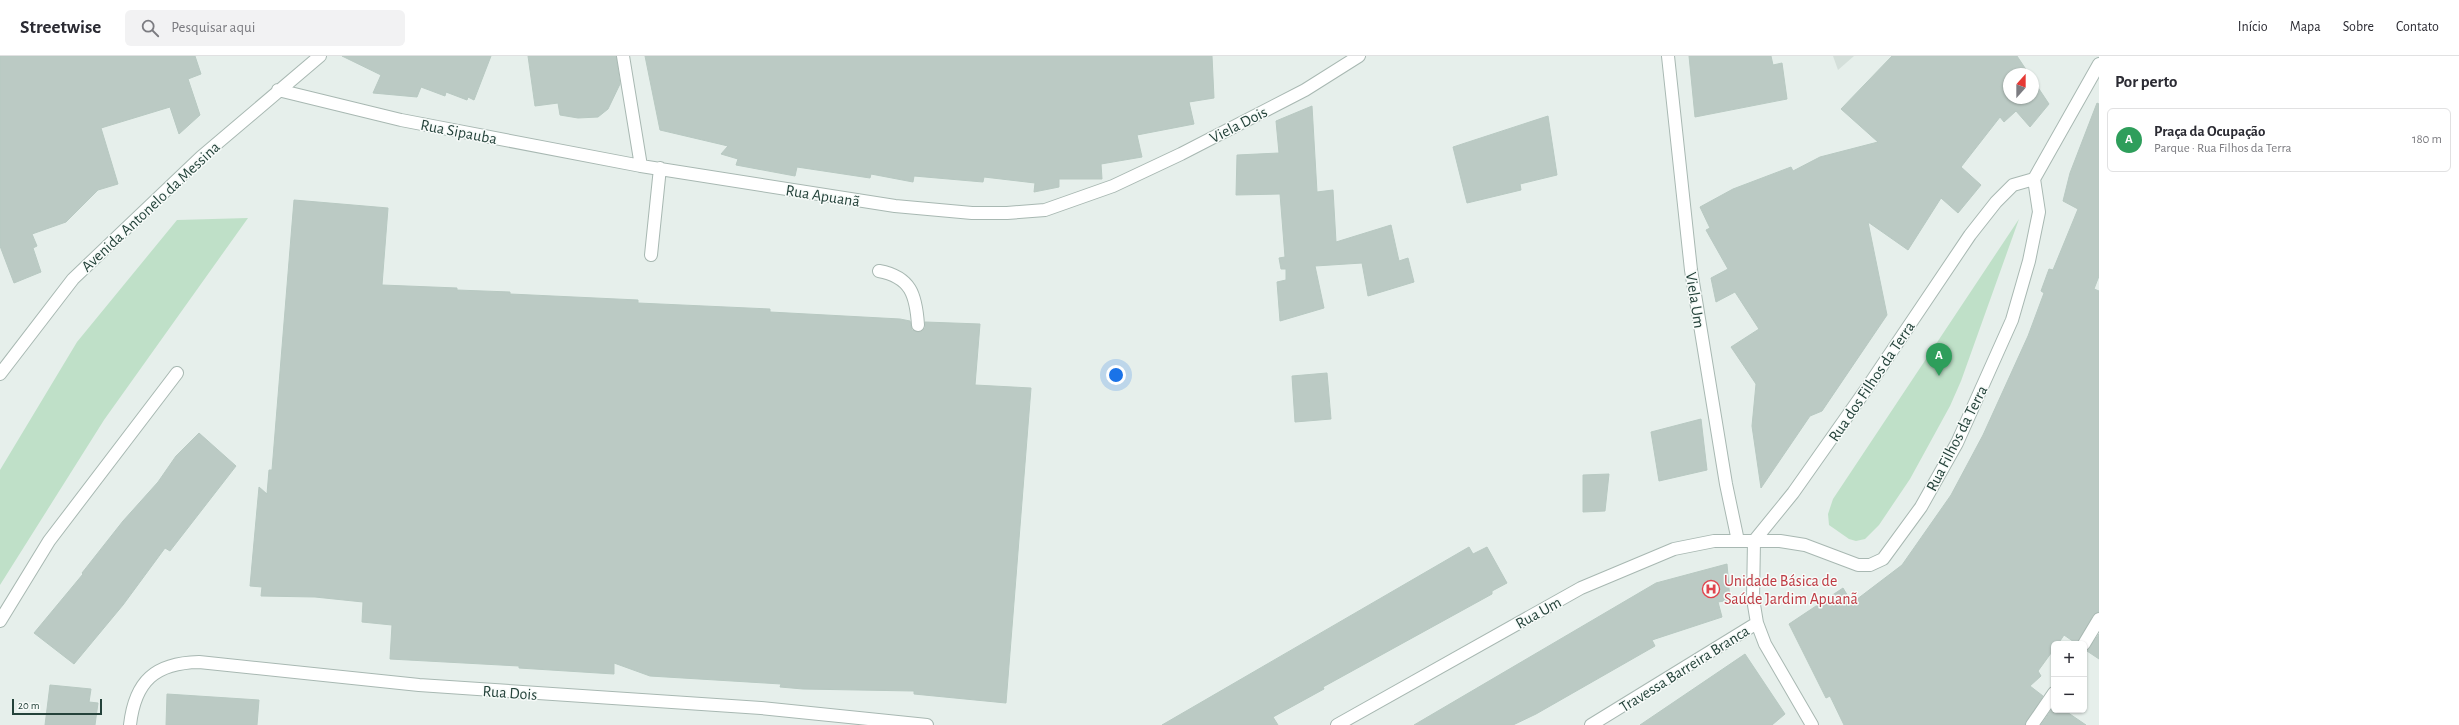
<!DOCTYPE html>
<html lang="pt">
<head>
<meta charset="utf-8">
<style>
	body { margin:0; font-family:"Alegreya Sans",sans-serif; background:#f2f2f3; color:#2b2b33 }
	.controls { position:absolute; right:12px; bottom:12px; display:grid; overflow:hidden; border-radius:6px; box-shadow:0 1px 3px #0004 }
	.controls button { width:36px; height:36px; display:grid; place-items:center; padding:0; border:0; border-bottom:1px solid #e1e1e2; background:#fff; color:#2b2b33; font:20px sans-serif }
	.compass { position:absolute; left:2003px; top:12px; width:36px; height:36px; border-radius:50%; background:#fff; box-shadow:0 1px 3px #0004; rotate:21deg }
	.scale { position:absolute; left:12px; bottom:10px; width:90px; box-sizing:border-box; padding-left:4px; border:2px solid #24423a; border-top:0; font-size:11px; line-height:14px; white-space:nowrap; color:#24423a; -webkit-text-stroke:3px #f7fbf9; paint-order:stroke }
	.you { position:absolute; left:1116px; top:319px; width:14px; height:14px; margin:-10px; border:3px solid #fff; border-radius:50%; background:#1a73e8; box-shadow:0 0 0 6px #1a73e833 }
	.badge { display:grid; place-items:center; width:26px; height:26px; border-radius:50%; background:#1a73e8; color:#fff; font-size:13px; font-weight:700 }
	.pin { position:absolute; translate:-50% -33px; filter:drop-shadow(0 1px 2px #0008) }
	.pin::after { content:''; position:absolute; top:21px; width:14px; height:12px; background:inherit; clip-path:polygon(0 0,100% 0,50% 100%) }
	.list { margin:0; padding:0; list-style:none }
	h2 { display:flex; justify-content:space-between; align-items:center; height:52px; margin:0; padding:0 16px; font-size:17px }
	h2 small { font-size:13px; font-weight:400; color:#7c7c81 }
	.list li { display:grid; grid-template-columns:26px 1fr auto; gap:12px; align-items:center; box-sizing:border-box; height:64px; margin:0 8px 8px; padding:0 8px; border:1px solid #e1e1e2; border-radius:6px }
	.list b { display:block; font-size:15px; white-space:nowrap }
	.list p { margin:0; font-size:13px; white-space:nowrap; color:#7c7c81 }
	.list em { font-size:13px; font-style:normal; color:#7c7c81 }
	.icon { flex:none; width:22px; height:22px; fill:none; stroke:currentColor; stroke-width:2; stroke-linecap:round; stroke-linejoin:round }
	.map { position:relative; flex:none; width:2099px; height:669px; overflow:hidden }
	header { display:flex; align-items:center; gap:24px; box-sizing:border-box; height:56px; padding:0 20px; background:#fff; border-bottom:1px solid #e1e1e2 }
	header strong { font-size:19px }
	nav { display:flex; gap:22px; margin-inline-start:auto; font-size:14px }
	.search { width:280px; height:36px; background:#f2f2f3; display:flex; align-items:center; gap:10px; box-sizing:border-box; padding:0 14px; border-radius:6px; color:#7c7c81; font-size:15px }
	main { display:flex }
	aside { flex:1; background:#fff }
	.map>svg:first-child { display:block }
	.built { fill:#d4dfda }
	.green { fill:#bfe0c8 }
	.building { fill:#bbcac4; stroke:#b8c9c2 }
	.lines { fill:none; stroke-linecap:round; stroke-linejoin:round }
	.minor-casing { stroke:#a8b8b2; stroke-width:14 }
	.minor { stroke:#fff; stroke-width:12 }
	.labels { text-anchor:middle; stroke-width:3; stroke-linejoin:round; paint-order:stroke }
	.street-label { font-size:16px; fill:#24423a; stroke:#f7fbf9 }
	.health-label { font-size:16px; fill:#be3a42; stroke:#f7fbf9; text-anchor:start }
</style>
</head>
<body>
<header>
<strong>Streetwise</strong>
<div class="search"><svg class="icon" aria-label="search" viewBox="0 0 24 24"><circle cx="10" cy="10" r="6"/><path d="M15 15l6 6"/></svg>Pesquisar aqui</div>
<nav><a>Início</a><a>Mapa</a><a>Sobre</a><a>Contato</a></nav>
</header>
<main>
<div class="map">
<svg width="2099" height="669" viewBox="0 0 2099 669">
	<rect width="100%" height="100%" fill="#e6efeb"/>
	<path class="built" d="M1833,0h21l-16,14z"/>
	<path class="green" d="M248,162l-144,202 -104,165v-115l77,-128 100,-122z
		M2019,163l-58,162 -11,25 -40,73 -31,46 -14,14 -9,2 -7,-2 -20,-14 -1,-11 5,-15z"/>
	<path class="building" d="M0,0h195l6,18 -13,5 12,36 -21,19 -9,-27 -69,21 17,56 -20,6 -32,32 -34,12 5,12 -4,2 8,24 -27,11 -14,-37z
		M342,0h149l-17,44 -6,-3 -1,3 -21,-8 -1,4 -24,-9 -4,10 -44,-4 8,-18z
		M528,0h88l4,28 -12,25 -10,8 -20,1 -18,-3 -2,-12 -23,3z
		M645,0h567l2,42 -25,4 5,22 -57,11 5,22 -41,7 1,15h-43v8l-25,5 1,-9 -51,-6 -1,5 -69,-6 -1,6 -42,-8 -1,4 -73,-11 -2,9 -59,-11 2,-6 -17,-5 7,-8 -68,-16z
		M1689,0h82l2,9 9,-2 5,36 -92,18z
		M1892,0h125l12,18h-20v24h24v-18l16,24 -19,23 -14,-16 -12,11 -4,-5 -39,50 20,18 -23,28 -17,-15 -33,52 -40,-28 19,93 -65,96 -12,5 -49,72 -9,-62 4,-42 -25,-37 28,-18 -24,-37 -19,10 -5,-24 17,-9 -22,-39 4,-2 -10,-21 33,-18 58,-22 2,4 27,-14 58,-15 -37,-33z
		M2097,47l2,1v172l-5,13 5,2v321l-6,3 -16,29 -13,-9 -6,9h-4v5l-16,22 3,5 -11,10 13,10 -18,29h-181l-14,-29 -4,2 -37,-74 54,-36 9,15 50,-38 49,-70 32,-60 45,-99 16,-43 -3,-2 8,-22 4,1 25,-61 -15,-8 7,-28z
		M1312,50l5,86 16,-2 3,52 55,-17 8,36 9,-3 6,24 -46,14 -6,-33 -47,3 9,42 -44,13 -3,-39 9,-2v-11h-5l-2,-11 6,-1 -5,-63 -44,1 1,-40 42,-2 -3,-32z
		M1548,60l9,59 -37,9 1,6 -54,13 -14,-56z
		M294,144l94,8 -6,77 75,3v2l53,2v2l128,6v3l132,6v3l130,7 10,2 2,9 6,2 7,-4v-6l55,2 -5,61 56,3 -25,315 -92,-9v-3l-111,-2 -23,-2 1,-3 -131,-8 -36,-13v11l-95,-6v-2l-129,-7 2,-34 -30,-3 1,-20 -48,-5 -54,-1 1,-9 -12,-1 9,-99 8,7 2,-24h3z
		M1327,317l4,46 -36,3 -3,-46z
		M1701,363l6,51 -48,11 -8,-49z
		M199,377l37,33 -66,85 -5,-3 -42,57 -49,59 -40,-31 49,-59 -1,-1 41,-52 35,-39 18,-26z
		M1609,418l-4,37 -22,1v-37z
		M1469,491l4,7 14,-7 20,36 -15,8v3l-169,93 1,2 -51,28 5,8h-116z
		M1727,508l3,36 -12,2 4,15 -70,23 3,6 -119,68 -23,11h-99l242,-142z
		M2099,578v25l-12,-8z
		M1745,598l40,60 -13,11h-132z
		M50,629l41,4 -2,13 9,1 -3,22h-50z
		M167,638l92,6 -2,25h-91z
		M2054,650v4h10l22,15h-45z"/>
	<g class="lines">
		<g class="minor-casing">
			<path id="minor" d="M623,0l18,110 254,40 77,7h35l38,-3 68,-24 68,-32 124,-64 54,-34
				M1668,0l23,214 35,214 12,57
				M278,34l123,30 240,46
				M651,199l9,-87
				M879,215c32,6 37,24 39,54
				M0,318l73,-95 128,-122 119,-101
				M0,565l49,-80 128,-168
				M2084,588l15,-25
				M130,669c5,-44 25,-62 69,-63l220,23 342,23 166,17
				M1337,669l244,-137 93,-39 40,-8h66l25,4 53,20h12l13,-6 38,-52 36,-64 55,-123 17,-59 10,-49 -5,-33
				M1591,669l166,-102
				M1812,669l-47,-81 -8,-21 -4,-24 1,-58 39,-48 74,-105 103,-153 26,-33 17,-17 21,-6 65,-115
				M2032,669l22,-32"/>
		</g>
		<use href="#minor" class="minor"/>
	</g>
	<defs>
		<g id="hospital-ring" transform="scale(0.9)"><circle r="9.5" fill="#f7fbf9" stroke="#e0444e" stroke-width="1.5"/><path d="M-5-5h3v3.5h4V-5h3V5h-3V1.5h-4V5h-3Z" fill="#e0444e"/></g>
	</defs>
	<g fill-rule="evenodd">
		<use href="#hospital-ring" x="1711" y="533"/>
	</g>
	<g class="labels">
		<g class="street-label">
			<text transform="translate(1238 68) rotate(-27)" y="6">Viela Dois</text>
			<text transform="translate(459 75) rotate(11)" y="6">Rua Sipauba</text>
			<text transform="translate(823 139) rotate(9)" y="6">Rua Apuanã</text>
			<text transform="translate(150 150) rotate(-43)" y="6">Avenida Antonelo da Messina</text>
			<text transform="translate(1696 244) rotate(81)" y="6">Viela Um</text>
			<text transform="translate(1871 325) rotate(-56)" y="6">Rua dos Filhos da Terra</text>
			<text transform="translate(1956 382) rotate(-63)" y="6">Rua Filhos da Terra</text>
			<text transform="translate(1538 556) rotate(-29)" y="6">Rua Um</text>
			<text transform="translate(1684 612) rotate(-32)" y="6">Travessa Barreira Branca</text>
			<text transform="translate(510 636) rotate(4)" y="6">Rua Dois</text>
		</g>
		<g class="health-label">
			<text x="1724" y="530">Unidade Básica de<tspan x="1724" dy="18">Saúde Jardim Apuanã</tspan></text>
		</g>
	</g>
</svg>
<div class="controls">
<button>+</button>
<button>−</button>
</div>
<svg class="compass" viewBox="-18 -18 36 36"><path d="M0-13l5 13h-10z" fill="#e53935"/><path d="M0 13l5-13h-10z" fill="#7c7c81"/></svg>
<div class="scale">20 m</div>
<div class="you"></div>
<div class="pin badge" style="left:1939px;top:320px;background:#2e9e5b">A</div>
</div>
<aside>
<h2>Por perto<small></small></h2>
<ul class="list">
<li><span class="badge" style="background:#2e9e5b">A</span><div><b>Praça da Ocupação</b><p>Parque · Rua Filhos da Terra</p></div><em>180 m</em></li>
</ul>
</aside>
</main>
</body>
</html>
